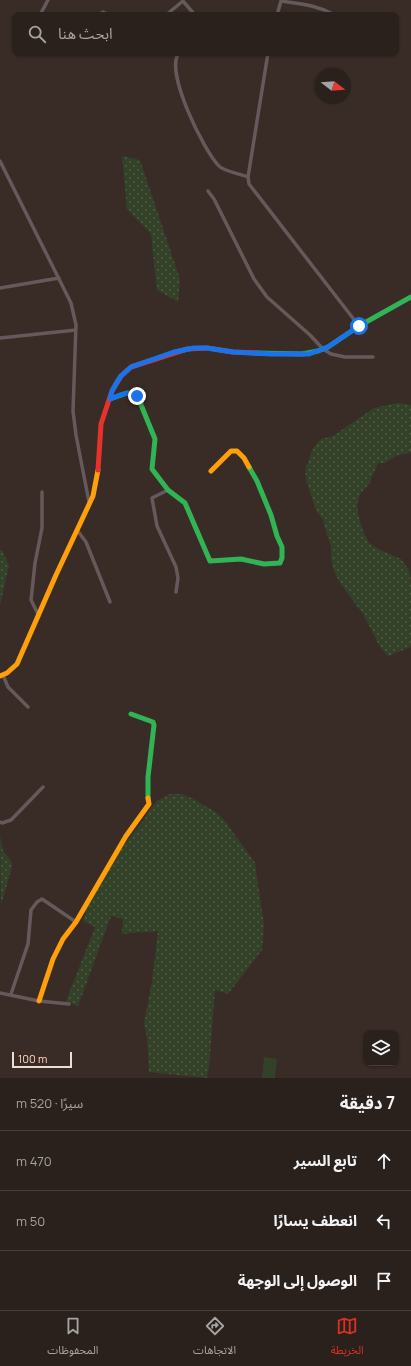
<!DOCTYPE html>
<html lang="ar">
<head>
<meta charset="utf-8">
<style>
	body { margin:0; font-family:Manrope,"Noto Sans Arabic",sans-serif; background:#372e29; color:#f1f3f6; direction:rtl }
	.controls { position:absolute; right:12px; bottom:12px; display:grid; overflow:hidden; border-radius:8px; box-shadow:0 1px 3px #0004 }
	.controls button { width:36px; height:36px; display:grid; place-items:center; padding:0; border:0; border-bottom:1px solid #473e3b; background:#2b211c; color:#f1f3f6; font:20px sans-serif }
	.compass { position:absolute; left:315px; top:68px; width:36px; height:36px; border-radius:50%; background:#2b211c; box-shadow:0 1px 3px #0004; rotate:107deg }
	.scale { position:absolute; left:12px; bottom:10px; width:60px; box-sizing:border-box; padding-left:4px; border:2px solid #edddd6; border-top:0; font-size:11px; line-height:14px; white-space:nowrap; color:#edddd6; -webkit-text-stroke:3px #41291e; paint-order:stroke }
	.stop { position:absolute; width:12px; height:12px; margin:-9px; border:3px solid #1a73e8; border-radius:50%; background:#fff }
	.stop.end { background:#1a73e8; border-color:#fff; box-shadow:0 1px 4px #0008 }
	.list { margin:0; padding:0; list-style:none }
	h2 { display:flex; justify-content:space-between; align-items:center; height:52px; margin:0; padding:0 16px; font-size:17px }
	h2 small { font-size:13px; font-weight:400; color:#a6a3a3 }
	.list li { display:grid; grid-template-columns:26px 1fr auto; gap:12px; align-items:center; box-sizing:border-box; height:60px; padding:0 16px; border-top:1px solid #473e3b }
	.list b { display:block; font-size:15px; white-space:nowrap }
	.list em { font-size:13px; font-style:normal; color:#a6a3a3 }
	.icon { flex:none; width:22px; height:22px; fill:none; stroke:currentColor; stroke-width:2; stroke-linecap:round; stroke-linejoin:round }
	.map { position:relative; flex:none; width:411px; height:1078px; overflow:hidden; direction:ltr }
	.search { position:absolute; background:#2b211c; box-shadow:0 1px 3px #0004; left:12px; right:12px; top:12px; height:44px; display:flex; align-items:center; gap:10px; box-sizing:border-box; padding:0 14px; border-radius:8px; color:#a6a3a3; font-size:15px }
	.sheet { height:232px; background:#2b211c }
	nav { display:flex; justify-content:space-around; align-items:center; box-sizing:border-box; height:56px; border-top:1px solid #473e3b; background:#2b211c; font-size:11px; color:#a6a3a3 }
	nav a { display:grid; justify-items:center; gap:2px }
	nav .on { color:#d93025 }
	.map>svg:first-child { display:block }
	.grass { fill:url(#grass-dots) }
	.garden { fill:#334129 }
	.lines { fill:none; stroke-linecap:round; stroke-linejoin:round }
	.street { stroke:#65595b; stroke-width:3.5 }
	.fast { stroke:#30b455; stroke-width:5 }
	.slow { stroke:#ff9f0a; stroke-width:5 }
	.jam { stroke:#e5322d; stroke-width:5 }
	.route { stroke:#1a73e8; stroke-width:5 }
</style>
</head>
<body>
<div class="map">
<svg width="411" height="1078" viewBox="0 0 411 1078">
	<defs>
		<pattern id="grass-dots" width="8" height="8" patternUnits="userSpaceOnUse"><rect width="8" height="8" fill="#334129"/><path d="M2 2h.1M6 6h.1" fill="none" stroke="#515c47" stroke-width="1.8" stroke-linecap="round"/></pattern>
	</defs>
	<rect width="100%" height="100%" fill="#392c26"/>
	<path class="grass" d="M122,156l18,4 40,119 -2,23 -21,-12 -6,-56 -24,-25z
		M397,403l14,2v47l-15,4 -11,7h-7l-9,21 -9,10 -3,11 2,13 4,13 6,12 11,7 21,9 8,11 2,11v66l-23,9 -8,-9 -17,-33 -23,-31 -6,-12 -3,-13v-12l-4,-11 -4,-15 -7,-10 -9,-27 -2,-13 8,-22 8,-9 12,-3 41,-28z
		M0,550h2l7,15 -9,40z
		M170,794h12l11,5 23,13 9,9 30,42 9,62 -2,25 -34,44 -13,-4 -6,77 -2,11 -58,-6 -2,-34 -3,-15 8,-42 6,-50 -36,3 1,-15 -12,-3 -33,90 -12,-5 29,-74 -12,-6 8,-25 34,-53 18,-22 6,-11 9,-10z
		M0,836l3,15 8,10 1,6 -11,38z"/>
	<path class="garden" d="M264,1057l13,2 -2,19h-13z"/>
	<g class="lines">
		<path class="street" d="M40,15l8,-15
			M99,15l4,-3 7,3
			M166,15l17,-14 12,14
			M277,15l4,-14c20,3 36,4 54,14
			M179,53c-15,18 25,98 40,113 4,5 22,8 29,11
			M268,53l-20,124 1,7 110,142
			M0,161l71,142 5,22 -3,86 3,24 13,67
			M208,191l6,8 40,80 13,18 43,38 13,14 8,5 14,3h28
			M0,288l59,-10
			M0,338l76,-8
			M168,490l-16,8 5,28 19,41 2,11 -2,14
			M77,530l9,12 24,60
			M39,616l-8,-16 4,-37 7,-35v-36
			M3,675l5,12 20,20
			M0,822l2,1 9,-3 32,-33
			M0,993l39,8 30,3
			M11,994l17,-50 3,-34 6,-8 5,-3 34,23"/>
		<path class="fast" d="M256,353l46,1 16,-3 10,-4 31,-21 52,-29
			M110,399l17,-6 10,2 18,44 -3,30 16,21 17,13 25,58 31,-2 23,5 16,-1 2,-5v-11l-5,-11 -6,-21 -14,-34 -8,-14
			M131,714l22,8 1,3 -6,52v21"/>
		<path class="slow" d="M211,471l20,-20h6l7,7 5,9
			M0,676l7,-3 10,-9 39,-89 37,-79 5,-26
			M39,1001l14,-42 10,-20 13,-17 50,-86 23,-32 -1,-6"/>
		<path class="jam" d="M98,470l3,-46 11,-33 9,-15 10,-9 56,-18 20,-1 26,4 23,1"/>
	</g>
	<g class="lines">
		<path class="route" d="M137,396c-8,-7 -18,0 -27,3l2,-8 5,-9 4,-6 10,-9 43,-15 20,-4h13l26,4 38,2h38l19,-7 31,-21"/>
	</g>
</svg>
<div class="controls">
<button><svg class="icon" aria-label="layers" viewBox="0 0 24 24"><path d="M12 4l9 5-9 5-9-5zM3 14l9 5 9-5"/></svg></button>
</div>
<svg class="compass" viewBox="-18 -18 36 36"><path d="M0-13l5 13h-10z" fill="#e53935"/><path d="M0 13l5-13h-10z" fill="#a6a3a3"/></svg>
<div class="scale">100 m</div>
<div class="stop" style="left:359px;top:326px"></div>
<div class="stop end" style="left:137px;top:396px"></div>
<div class="search"><svg class="icon" aria-label="search" viewBox="0 0 24 24"><circle cx="10" cy="10" r="6"/><path d="M15 15l6 6"/></svg>ابحث هنا</div>
</div>
<section class="sheet">
<h2>7 دقيقة<small>سيرًا · 520 m</small></h2>
<ul class="list">
<li><svg class="icon" aria-label="ahead" viewBox="0 0 24 24"><path d="M12 20V5M6 11l6-6 6 6"/></svg><div><b>تابع السير</b></div><em>470 m</em></li>
<li><svg class="icon" aria-label="left" viewBox="0 0 24 24"><path d="M17 20v-9H6M10 6l-5 5 5 5"/></svg><div><b>انعطف يسارًا</b></div><em>50 m</em></li>
<li><svg class="icon" aria-label="arrive" viewBox="0 0 24 24"><path d="M6 21V4h12l-3 4 3 4H6"/></svg><div><b>الوصول إلى الوجهة</b></div></li>
</ul>
</section>
<nav>
<a class="on"><svg class="icon" aria-label="map" viewBox="0 0 24 24"><path d="M3 6l6-2 6 2 6-2v14l-6 2-6-2-6 2zM9 4v14M15 6v14"/></svg>الخريطة</a>
<a><svg class="icon" aria-label="directions" viewBox="0 0 24 24"><path d="M12 3l9 9-9 9-9-9zM9 14v-3h6M13 9l2 2-2 2"/></svg>الاتجاهات</a>
<a><svg class="icon" aria-label="saved" viewBox="0 0 24 24"><path d="M7 4h10v16l-5-4-5 4z"/></svg>المحفوظات</a>
</nav>
</body>
</html>
